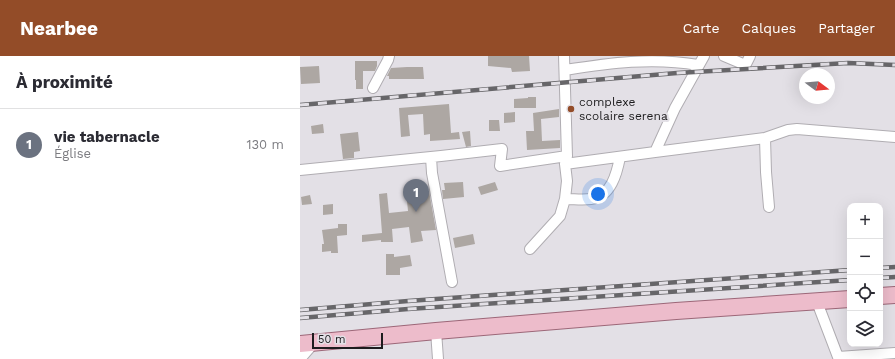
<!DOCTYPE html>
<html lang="fr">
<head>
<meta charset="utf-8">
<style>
	body { margin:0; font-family:"Work Sans",sans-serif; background:#f7f7f7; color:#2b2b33 }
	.controls { position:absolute; right:12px; bottom:12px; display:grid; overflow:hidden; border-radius:8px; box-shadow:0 4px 16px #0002 }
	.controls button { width:36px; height:36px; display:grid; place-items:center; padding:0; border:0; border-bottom:1px solid #e1e1e2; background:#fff; color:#2b2b33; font:20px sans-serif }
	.compass { position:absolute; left:499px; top:12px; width:36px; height:36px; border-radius:50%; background:#fff; box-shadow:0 4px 16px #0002; rotate:106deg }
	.scale { position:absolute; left:12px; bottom:10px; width:71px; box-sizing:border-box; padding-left:4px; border:2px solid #1d1c1e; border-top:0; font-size:11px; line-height:14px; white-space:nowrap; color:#1d1c1e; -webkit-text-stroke:3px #e3e0e6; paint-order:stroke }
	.you { position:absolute; left:298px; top:138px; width:14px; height:14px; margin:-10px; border:3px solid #fff; border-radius:50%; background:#1a73e8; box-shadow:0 0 0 6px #1a73e833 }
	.badge { display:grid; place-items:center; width:26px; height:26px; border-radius:50%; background:#934c28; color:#fff; font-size:13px; font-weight:700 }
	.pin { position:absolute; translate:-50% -33px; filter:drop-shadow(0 1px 2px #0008) }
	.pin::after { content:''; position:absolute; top:21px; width:14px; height:12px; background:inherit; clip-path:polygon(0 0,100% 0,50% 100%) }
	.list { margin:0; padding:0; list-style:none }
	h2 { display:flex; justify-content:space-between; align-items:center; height:52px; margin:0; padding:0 16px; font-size:17px }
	h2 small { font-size:13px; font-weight:400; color:#7c7c81 }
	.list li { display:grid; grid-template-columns:26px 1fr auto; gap:12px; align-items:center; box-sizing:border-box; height:72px; padding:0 16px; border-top:1px solid #e1e1e2 }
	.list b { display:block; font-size:15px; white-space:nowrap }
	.list p { margin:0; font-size:13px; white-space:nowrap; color:#7c7c81 }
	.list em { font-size:13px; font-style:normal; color:#7c7c81 }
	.icon { flex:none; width:22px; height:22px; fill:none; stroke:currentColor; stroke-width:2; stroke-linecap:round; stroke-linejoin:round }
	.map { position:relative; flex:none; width:595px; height:303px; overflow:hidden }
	header { display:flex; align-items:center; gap:24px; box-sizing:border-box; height:56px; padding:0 20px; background:#934c28; color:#fff }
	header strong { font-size:19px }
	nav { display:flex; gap:22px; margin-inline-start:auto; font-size:14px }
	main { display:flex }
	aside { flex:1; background:#fff }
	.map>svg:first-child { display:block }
	.building { fill:#ada7a3 }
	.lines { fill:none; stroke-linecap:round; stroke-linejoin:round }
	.minor-casing { stroke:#b0adb2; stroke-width:12 }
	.primary-casing { stroke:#9c6778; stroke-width:18 }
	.minor { stroke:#fff; stroke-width:10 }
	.primary { stroke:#edbccb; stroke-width:16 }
	.rail-casing { stroke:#676669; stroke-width:4.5 }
	.rail { stroke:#e3e0e6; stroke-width:3; stroke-dasharray:9; stroke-linecap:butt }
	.poi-dot { fill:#934c28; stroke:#e3e0e6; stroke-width:1.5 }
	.labels { text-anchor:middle; stroke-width:4; stroke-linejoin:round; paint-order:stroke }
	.poi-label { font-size:12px; fill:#1d1c1e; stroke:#e3e0e6; text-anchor:start }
</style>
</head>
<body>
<header>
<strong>Nearbee</strong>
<nav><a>Carte</a><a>Calques</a><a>Partager</a></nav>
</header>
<main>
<aside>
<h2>À proximité<small></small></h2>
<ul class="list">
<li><span class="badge" style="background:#6b7280">1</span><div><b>vie tabernacle</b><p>Église</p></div><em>130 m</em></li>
</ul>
</aside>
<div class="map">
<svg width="595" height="303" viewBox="0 0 595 303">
	<rect width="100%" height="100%" fill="#e3e0e6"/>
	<path class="building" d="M188,0h41l1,15 -18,1 -1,-4 -23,-2z
		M55,5h22v5l-2,5h-12v18h-7v-9h-1z
		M19,10l1,17 -19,1 -1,-17z
		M107,11h16l1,12h-35v-3h-2l4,-8z
		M228,41h8v11h-22v-9l14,-1z
		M149,48l2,29 8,-1 1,7 -30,2v-7l-6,1 -1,-21 -15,1 2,21 -9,1 -2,-29z
		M259,53v8l-18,2 1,22 18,-1v8l-33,2 -1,-19h8l-1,-18z
		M215,56v10l-11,1v-10z
		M189,64h10l1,11h-11z
		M23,68l1,9 -12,1 -1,-8z
		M170,75l1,15 -5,1 -4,-15z
		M58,76l2,19 -6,1v6l-11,1 -3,-25z
		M163,126l1,15 -21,2 -1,-9h3l-1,-7z
		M195,126l3,8 -17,5 -3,-8z
		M129,135l7,39 -15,1 2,10 -12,2 -2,-16 -17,2 1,13h-12v-2l-19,2v-7l20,-2 -3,-39 8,-1 2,20 19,-2 -1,-10h12v-9z
		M10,139l2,9 -10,1 -1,-8z
		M33,148v10l-10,1v-10z
		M38,168h9v11l-10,1 1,17h-7v-2l-9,1v-8h2l-2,-14 16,-2z
		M173,178l2,10 -20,4 -2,-10z
		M86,198h8v3l16,-2 2,11 -12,2v7h-14z"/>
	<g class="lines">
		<g class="minor-casing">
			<path id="minor" d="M424,0l19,8h3l4,-8
				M265,14c45,-7 87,-13 133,-5
				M73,32l15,-28 1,-4
				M465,82l23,-8 9,-1 98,8
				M355,96l110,-14 1,34 3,35
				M131,101l1,16 20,109
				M265,108l90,-12 20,-44 29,-52
				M0,114l141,-14 61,-7 -2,17 67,-10
				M265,143c9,0 18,1 26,0 20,-2 26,-26 29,-42
				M230,193l30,-33 5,-17 2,-18 -2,-17 2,-8 -3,-100
				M517,246l21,55 57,-4
				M136,275l2,28
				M0,303l14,-16"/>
		</g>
		<g class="primary-casing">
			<path id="primary" d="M580,240l15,-1
				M0,288l136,-13 240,-20 174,-12"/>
		</g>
		<use href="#minor" class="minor"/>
		<use href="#primary" class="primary"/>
		<g class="rail-casing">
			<path id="rail" d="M0,49l377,-32 171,-10 47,2
				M580,212l15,-1
				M580,222l15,-1
				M0,254l108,-9 442,-31
				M0,262l108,-9 442,-29"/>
		</g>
		<use href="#rail" class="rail"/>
	</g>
	<circle class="poi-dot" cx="271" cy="53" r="4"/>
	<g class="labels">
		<g class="poi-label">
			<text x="279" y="50">complexe<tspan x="279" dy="14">scolaire serena</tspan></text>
		</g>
	</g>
</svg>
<div class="controls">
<button>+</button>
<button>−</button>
<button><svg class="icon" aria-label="locate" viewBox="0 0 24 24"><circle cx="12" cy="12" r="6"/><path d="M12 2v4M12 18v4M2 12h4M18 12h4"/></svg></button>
<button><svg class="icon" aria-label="layers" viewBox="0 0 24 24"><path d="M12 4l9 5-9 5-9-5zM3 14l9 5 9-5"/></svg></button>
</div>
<svg class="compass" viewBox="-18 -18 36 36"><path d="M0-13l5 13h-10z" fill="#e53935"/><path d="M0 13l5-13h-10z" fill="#7c7c81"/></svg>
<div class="scale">50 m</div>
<div class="you"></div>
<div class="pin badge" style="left:116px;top:156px;background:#6b7280">1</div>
</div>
</main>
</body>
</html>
